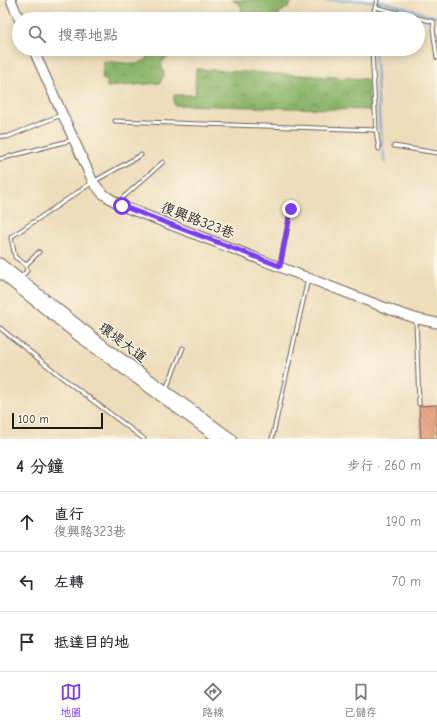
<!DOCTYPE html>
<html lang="zh-TW">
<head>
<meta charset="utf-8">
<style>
	body { margin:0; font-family:"Comic Neue","LXGW WenKai TC",sans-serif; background:#f7f7f7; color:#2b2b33 }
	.scale { position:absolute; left:12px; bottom:10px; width:91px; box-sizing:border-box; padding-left:4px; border:2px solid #1c1c1c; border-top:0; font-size:11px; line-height:14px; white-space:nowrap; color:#1c1c1c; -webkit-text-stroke:3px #fcf5e5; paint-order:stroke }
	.stop { position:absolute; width:12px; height:12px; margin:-9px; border:3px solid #7c3aed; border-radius:50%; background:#fff }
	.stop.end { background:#7c3aed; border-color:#fff; box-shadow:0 1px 4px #0008 }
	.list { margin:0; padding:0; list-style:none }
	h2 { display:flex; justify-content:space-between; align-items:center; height:52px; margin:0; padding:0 16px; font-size:17px }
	h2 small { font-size:13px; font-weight:400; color:#7c7c81 }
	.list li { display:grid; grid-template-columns:26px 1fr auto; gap:12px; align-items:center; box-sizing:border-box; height:60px; padding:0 16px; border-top:1px solid #e1e1e2 }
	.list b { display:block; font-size:15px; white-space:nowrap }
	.list p { margin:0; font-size:13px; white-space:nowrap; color:#7c7c81 }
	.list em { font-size:13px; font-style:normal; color:#7c7c81 }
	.icon { flex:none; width:22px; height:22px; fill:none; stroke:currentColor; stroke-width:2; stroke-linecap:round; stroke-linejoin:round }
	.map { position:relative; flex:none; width:437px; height:439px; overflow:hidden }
	.search { position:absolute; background:#fff; box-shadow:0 2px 10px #0003; left:12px; right:12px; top:12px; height:44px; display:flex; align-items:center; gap:10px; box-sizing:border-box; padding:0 14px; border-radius:22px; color:#7c7c81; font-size:15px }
	.sheet { height:232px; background:#fff }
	nav { display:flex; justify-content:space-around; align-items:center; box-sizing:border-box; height:56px; border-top:1px solid #e1e1e2; background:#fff; font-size:11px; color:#7c7c81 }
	nav a { display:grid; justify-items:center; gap:2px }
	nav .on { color:#7c3aed }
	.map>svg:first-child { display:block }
	.forest { fill:url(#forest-crowns); stroke:#546944 }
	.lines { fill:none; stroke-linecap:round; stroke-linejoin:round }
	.stream { stroke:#62a1d4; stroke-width:2 }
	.building { fill:url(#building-back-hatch) }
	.lane-casing { stroke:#666054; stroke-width:5 }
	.secondary-casing { stroke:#666054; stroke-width:11 }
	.lane { stroke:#fff; stroke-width:3 }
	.secondary { stroke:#fff; stroke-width:9 }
	.route { stroke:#7c3aed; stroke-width:5 }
	.labels { text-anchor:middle; stroke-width:3; stroke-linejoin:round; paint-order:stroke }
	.street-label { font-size:14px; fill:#1c1c1c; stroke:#fcf5e5 }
</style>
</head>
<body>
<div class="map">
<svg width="437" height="439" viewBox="0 0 437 439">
	<defs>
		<pattern id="forest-crowns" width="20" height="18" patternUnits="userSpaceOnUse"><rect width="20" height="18" fill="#8cb66c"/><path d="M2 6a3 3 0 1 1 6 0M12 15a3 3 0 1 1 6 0" fill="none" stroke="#729358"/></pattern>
		<pattern id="building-back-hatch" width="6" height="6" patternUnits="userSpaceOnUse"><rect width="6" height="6" fill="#e59673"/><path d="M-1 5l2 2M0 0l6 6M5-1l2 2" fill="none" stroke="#b97a5e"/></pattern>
	</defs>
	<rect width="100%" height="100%" fill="#fcf5e5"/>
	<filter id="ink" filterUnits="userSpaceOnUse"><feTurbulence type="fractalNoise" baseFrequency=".025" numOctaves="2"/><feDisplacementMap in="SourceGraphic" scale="8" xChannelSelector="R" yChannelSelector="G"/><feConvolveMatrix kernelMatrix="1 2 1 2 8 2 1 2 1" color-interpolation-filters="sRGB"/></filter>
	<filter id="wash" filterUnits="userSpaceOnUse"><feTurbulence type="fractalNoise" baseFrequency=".012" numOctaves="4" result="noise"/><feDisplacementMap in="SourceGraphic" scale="16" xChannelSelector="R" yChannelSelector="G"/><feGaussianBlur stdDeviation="0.9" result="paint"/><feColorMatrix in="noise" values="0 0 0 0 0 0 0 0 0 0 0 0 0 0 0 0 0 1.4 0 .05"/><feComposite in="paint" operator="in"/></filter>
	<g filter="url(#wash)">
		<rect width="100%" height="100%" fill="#edb"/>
		<path class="forest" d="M232,0h60l-3,7 -9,5 -2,7h-43l5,-1 2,-12z
			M104,17c28,0 56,-1 83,2h-83z
			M147,49h34l-7,3 -13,11 3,12 -4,8 -53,4v-6l-5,-2 1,-18 33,3 10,-4 2,-8z
			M196,69l171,10 3,31 -196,-5v-10h21z"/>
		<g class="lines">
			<path class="stream" d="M307,0l73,1 57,16
				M376,19l4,-18
				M375,49l5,79 5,35"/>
		</g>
		<g id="blocks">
			<path class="building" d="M437,405v34h-16l-2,-32 2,-1z"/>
		</g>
	</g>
	<g filter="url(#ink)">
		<use href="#blocks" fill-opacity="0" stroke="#666054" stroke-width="1"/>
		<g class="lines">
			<g class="lane-casing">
				<path id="lane" d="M375,7l59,15 -1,7 4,29
					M372,19l5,-19
					M372,49l4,81 3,19
					M115,121l261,9
					M0,136l7,1 54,-22
					M394,146l43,7
					M0,159l72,-19
					M118,202l45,-40
					M26,265l13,-13
					M280,265l11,-56
					M20,278l7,-7 -1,-6 -11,-8 -4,-20 82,-55 48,-27
					M416,320l3,84
					M0,328l64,51 80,60
					M166,389l17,-41
					M272,439l36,-160"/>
			</g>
			<g class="secondary-casing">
				<path id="secondary" d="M11,0l8,19
					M33,49l60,133 10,12 19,12 269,104 27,9 19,4
					M0,263l111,88 121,88
					M0,273l77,62 142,104"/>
			</g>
			<use href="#lane" class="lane"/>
			<use href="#secondary" class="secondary"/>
		</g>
	</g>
	<g class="lines" filter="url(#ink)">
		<path class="route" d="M122,206l158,60 11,-57"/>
	</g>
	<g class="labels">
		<g class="street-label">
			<text transform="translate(198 220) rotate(21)" y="5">復興路323巷</text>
			<text transform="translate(123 342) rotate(37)" y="5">環堤大道</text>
		</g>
	</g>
</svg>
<div class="scale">100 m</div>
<div class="stop" style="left:122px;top:206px"></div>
<div class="stop end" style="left:291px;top:209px"></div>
<div class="search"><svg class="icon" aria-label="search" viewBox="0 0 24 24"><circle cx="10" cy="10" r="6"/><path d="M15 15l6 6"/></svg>搜尋地點</div>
</div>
<section class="sheet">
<h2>4 分鐘<small>步行 · 260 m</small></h2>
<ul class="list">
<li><svg class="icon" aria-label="ahead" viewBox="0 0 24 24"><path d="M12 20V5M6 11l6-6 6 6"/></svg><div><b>直行</b><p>復興路323巷</p></div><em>190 m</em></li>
<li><svg class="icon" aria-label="left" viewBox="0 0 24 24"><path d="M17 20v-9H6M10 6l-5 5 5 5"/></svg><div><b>左轉</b></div><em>70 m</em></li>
<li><svg class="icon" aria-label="arrive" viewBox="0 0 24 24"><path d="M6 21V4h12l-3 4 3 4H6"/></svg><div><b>抵達目的地</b></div></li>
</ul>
</section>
<nav>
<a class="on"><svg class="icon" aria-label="map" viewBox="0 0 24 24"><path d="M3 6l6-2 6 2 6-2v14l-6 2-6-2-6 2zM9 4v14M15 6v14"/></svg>地圖</a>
<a><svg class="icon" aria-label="directions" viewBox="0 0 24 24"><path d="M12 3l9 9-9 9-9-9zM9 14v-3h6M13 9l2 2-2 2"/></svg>路線</a>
<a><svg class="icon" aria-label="saved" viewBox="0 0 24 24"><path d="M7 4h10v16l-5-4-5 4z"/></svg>已儲存</a>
</nav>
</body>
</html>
